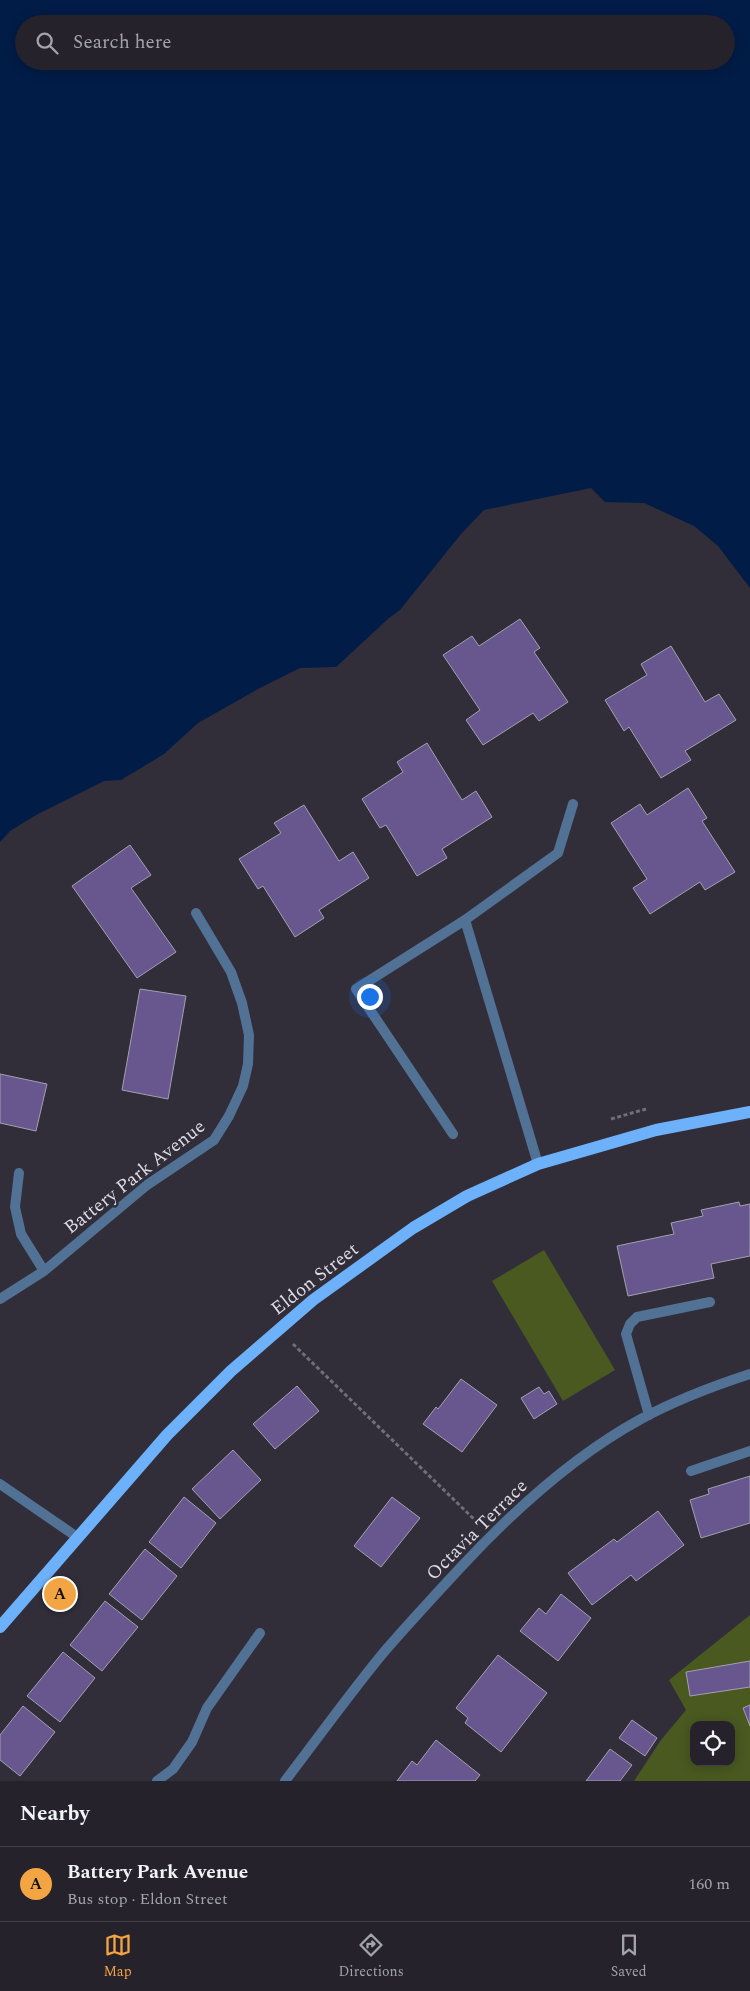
<!DOCTYPE html>
<html lang="en">
<head>
<meta charset="utf-8">
<style>
	body { margin:0; font-family:Spectral,serif; background:#312f38; color:#f1f3f6 }
	.controls { position:absolute; right:15px; bottom:15px; display:grid; overflow:hidden; border-radius:10px; box-shadow:0 2px 12px #0003 }
	.controls button { width:45px; height:45px; display:grid; place-items:center; padding:0; border:0; border-bottom:1px solid #423f48; background:#25222c; color:#f1f3f6; font:25px sans-serif }
	.you { position:absolute; left:369px; top:996px; width:18px; height:18px; margin:-12px; border:4px solid #fff; border-radius:50%; background:#1a73e8; box-shadow:0 0 0 8px #1a73e833 }
	.badge { display:grid; place-items:center; width:32px; height:32px; border-radius:50%; background:#f3a443; color:#111; font-size:16px; font-weight:700 }
	.pin { position:absolute; translate:-50% -50%; border:2px solid #fff; box-shadow:0 1px 5px #0006 }
	.list { margin:0; padding:0; list-style:none }
	h2 { display:flex; justify-content:space-between; align-items:center; height:65px; margin:0; padding:0 20px; font-size:21px }
	h2 small { font-size:16px; font-weight:400; color:#a3a4a9 }
	.list li { display:grid; grid-template-columns:32px 1fr auto; gap:15px; align-items:center; box-sizing:border-box; height:75px; padding:0 20px; border-top:1px solid #423f48 }
	.list b { display:block; font-size:19px; white-space:nowrap }
	.list p { margin:0; font-size:16px; white-space:nowrap; color:#a3a4a9 }
	.list em { font-size:16px; font-style:normal; color:#a3a4a9 }
	.icon { flex:none; width:28px; height:28px; fill:none; stroke:currentColor; stroke-width:2; stroke-linecap:round; stroke-linejoin:round }
	.map { position:relative; flex:none; width:750px; height:1781px; overflow:hidden }
	.search { position:absolute; background:#25222c; box-shadow:0 2px 12px #0003; left:15px; right:15px; top:15px; height:55px; display:flex; align-items:center; gap:12px; box-sizing:border-box; padding:0 18px; border-radius:28px; color:#a3a4a9; font-size:19px }
	.sheet { height:140px; background:#25222c }
	nav { display:flex; justify-content:space-around; align-items:center; box-sizing:border-box; height:70px; border-top:1px solid #423f48; background:#25222c; font-size:14px; color:#a3a4a9 }
	nav a { display:grid; justify-items:center; gap:2px }
	nav .on { color:#f3a443 }
	.map>svg:first-child { display:block }
	.green { fill:#495920; fill-rule:evenodd }
	.water { fill:#001c47; fill-rule:evenodd }
	.building { fill:#68578f; stroke:#a3a0af }
	.lines { fill:none; stroke-linecap:round; stroke-linejoin:round }
	.path { stroke:#706e78; stroke-width:3; stroke-dasharray:4 2.5; stroke-linecap:butt }
	.service { stroke:#517195; stroke-width:10 }
	.minor { stroke:#517195; stroke-width:10 }
	.primary { stroke:#6db1fa; stroke-width:12 }
	.labels { text-anchor:middle; stroke-width:5; stroke-linejoin:round; paint-order:stroke }
	.street-label { font-size:19px; fill:#dddbe3; stroke:#312e3a }
</style>
</head>
<body>
<div class="map">
<svg width="750" height="1781" viewBox="0 0 750 1781">
	<rect width="100%" height="100%" fill="#312e3a"/>
	<path class="green" d="M544,1250l71,120 -52,31 -71,-120z
		M750,1615v166h-116l27,-41 25,-30 -17,-30zM694,1725h37v37h-37z"/>
	<path class="water" d="M0,0h750v588l-32,-42 -24,-20 -50,-23 -39,-1 -14,-14 -107,22 -23,24 -61,76 -11,8 -53,49 -36,1 -42,21 -60,34 -34,31 -43,26 -17,1 -68,34 -26,16 -10,11zM24,24h702v37h-702z"/>
	<path class="building" d="M520,619l20,29 -6,4 34,50 -29,19 -6,-8 -50,32 -17,-25 14,-10 -37,-55 29,-19 7,10z
		M671,646l34,56 14,-8 17,26 -51,31 6,9 -30,18 -32,-51 -5,4 -19,-31 42,-25 -6,-11z
		M427,743l35,57 14,-9 16,26 -50,32 5,9 -30,18 -31,-51 -6,3 -18,-29 41,-27 -6,-10z
		M688,788l19,30 -5,3 33,51 -30,18 -5,-8 -50,32 -17,-26 14,-9 -36,-56 29,-19 7,11z
		M304,805l35,56 14,-9 16,26 -50,32 5,8 -29,19 -32,-51 -5,3 -19,-30 42,-26 -7,-10z
		M130,845l21,30 -20,13 45,64 -39,26 -65,-92z
		M140,989l46,7 -18,103 -46,-9z
		M0,1074l47,10 -11,47 -36,-8z
		M739,1202l1,4 10,-2v52l-39,8 3,14 -86,18 -11,-50 57,-12 -3,-11 32,-7 -2,-6z
		M461,1379l36,26 -35,47 -39,-28 13,-17 2,2z
		M297,1386l22,25 -44,38 -22,-25z
		M539,1387l5,7 5,-3 8,13 -23,15 -13,-21z
		M233,1450l28,30 -41,39 -28,-30z
		M750,1476v47l-49,15 -11,-38 19,-6 -1,-5z
		M184,1497l32,26 -35,45 -32,-26z
		M392,1497l28,21 -39,49 -27,-21z
		M658,1511l26,34 -48,36 -5,-6 -39,30 -24,-32 46,-34 3,3z
		M145,1549l32,27 -35,44 -33,-26z
		M561,1594l30,24 -33,43 -38,-30 19,-23 7,6z
		M105,1601l33,26 -36,44 -32,-26z
		M63,1652l32,26 -35,44 -33,-26z
		M498,1655l49,38 -46,59 -36,-29 3,-5 -12,-10z
		M750,1661v26l-60,9 -4,-24z
		M750,1705v21l-7,-18z
		M23,1706l32,26 -35,44 -20,-16v-25z
		M632,1720l25,18 -12,18 -26,-18z
		M436,1740l44,35 -5,6h-78l15,-20 5,4z
		M610,1749l22,16 -12,16h-34z"/>
	<g class="lines">
		<path class="path" d="M611,1119l35,-10
			M293,1344l185,179"/>
		<path class="service" d="M453,1134l-97,-145 109,-69
			M649,1415l-23,-81 4,-10 7,-7 73,-15
			M691,1471l59,-20
			M157,1781l16,-12 19,-27 15,-34 53,-75"/>
		<path class="minor" d="M538,1164l-73,-244 93,-67 15,-49
			M19,1173l-4,34 6,27 23,37
			M0,1299l44,-28 103,-86 67,-45 15,-24 14,-30 5,-22 1,-29 -7,-32 -11,-31 -35,-59
			M0,1484l77,53
			M285,1781c33,-43 65,-88 99,-129 25,-29 51,-57 77,-85 53,-57 112,-111 180,-148 35,-19 72,-33 109,-45"/>
		<path class="primary" d="M0,1627l167,-192 64,-64 82,-71 100,-72 54,-32 71,-32 118,-34 94,-18"/>
	</g>
	<g class="labels">
		<g class="street-label">
			<text transform="translate(134 1176) rotate(-38)" y="7">Battery Park Avenue</text>
			<text transform="translate(314 1278) rotate(-38)" y="7">Eldon Street</text>
			<text transform="translate(476 1529) rotate(-45)" y="7">Octavia Terrace</text>
		</g>
	</g>
</svg>
<div class="controls">
<button><svg class="icon" aria-label="locate" viewBox="0 0 24 24"><circle cx="12" cy="12" r="6"/><path d="M12 2v4M12 18v4M2 12h4M18 12h4"/></svg></button>
</div>
<div class="you"></div>
<div class="pin badge" style="left:60px;top:1594px">A</div>
<div class="search"><svg class="icon" aria-label="search" viewBox="0 0 24 24"><circle cx="10" cy="10" r="6"/><path d="M15 15l6 6"/></svg>Search here</div>
</div>
<section class="sheet">
<h2>Nearby<small></small></h2>
<ul class="list">
<li><span class="badge">A</span><div><b>Battery Park Avenue</b><p>Bus stop · Eldon Street</p></div><em>160 m</em></li>
</ul>
</section>
<nav>
<a class="on"><svg class="icon" aria-label="map" viewBox="0 0 24 24"><path d="M3 6l6-2 6 2 6-2v14l-6 2-6-2-6 2zM9 4v14M15 6v14"/></svg>Map</a>
<a><svg class="icon" aria-label="directions" viewBox="0 0 24 24"><path d="M12 3l9 9-9 9-9-9zM9 14v-3h6M13 9l2 2-2 2"/></svg>Directions</a>
<a><svg class="icon" aria-label="saved" viewBox="0 0 24 24"><path d="M7 4h10v16l-5-4-5 4z"/></svg>Saved</a>
</nav>
</body>
</html>
